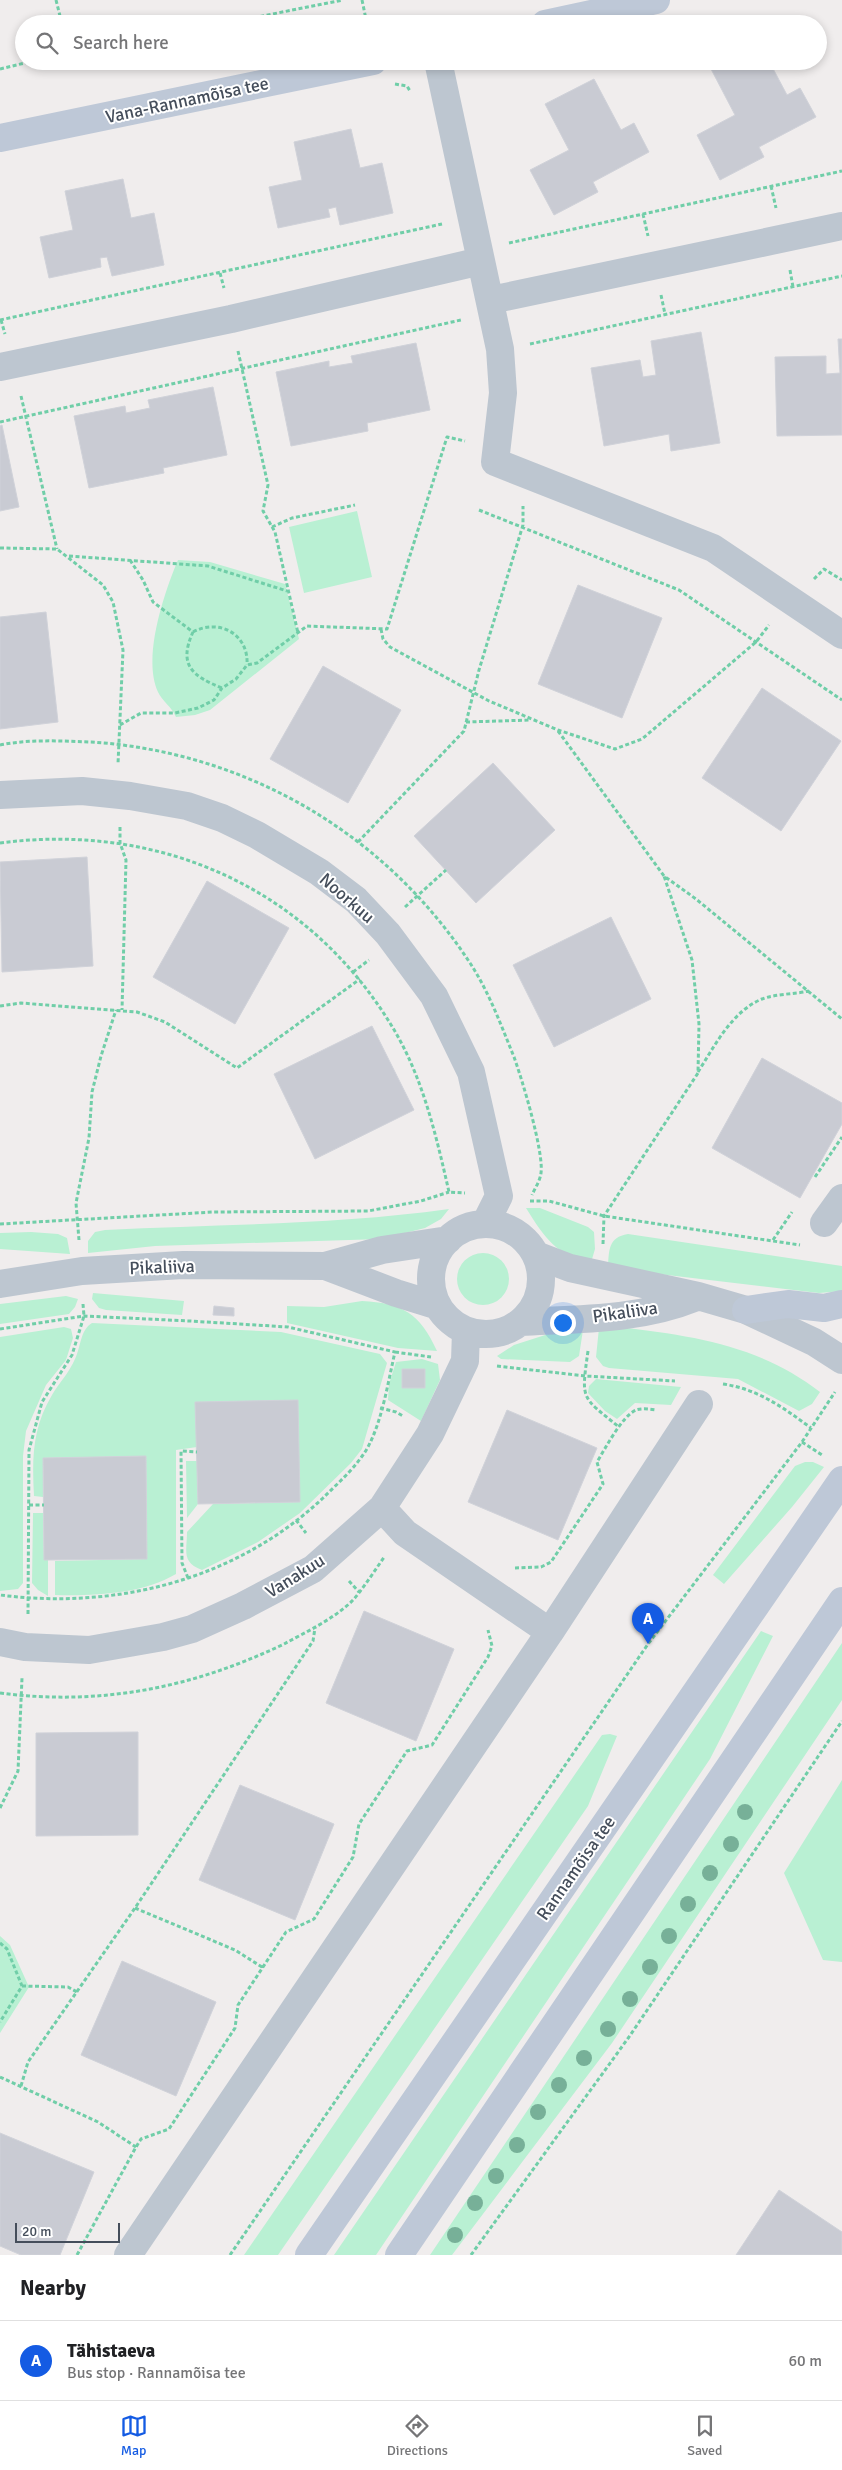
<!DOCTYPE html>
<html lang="en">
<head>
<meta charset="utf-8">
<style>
	body { margin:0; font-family:Signika,sans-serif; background:#f2f2f2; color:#202124 }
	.scale { position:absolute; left:15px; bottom:12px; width:105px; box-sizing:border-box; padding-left:5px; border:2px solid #454e5b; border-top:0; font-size:14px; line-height:18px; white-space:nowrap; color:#454e5b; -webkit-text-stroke:4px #fff; paint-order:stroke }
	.you { position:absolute; left:562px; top:1322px; width:18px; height:18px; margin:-12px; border:4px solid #fff; border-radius:50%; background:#1a73e8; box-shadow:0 0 0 8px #1a73e833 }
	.badge { display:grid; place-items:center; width:32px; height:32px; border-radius:50%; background:#145be3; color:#fff; font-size:16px; font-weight:700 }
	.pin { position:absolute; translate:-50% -41px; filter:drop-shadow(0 1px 2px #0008) }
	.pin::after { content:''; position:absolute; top:26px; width:18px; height:15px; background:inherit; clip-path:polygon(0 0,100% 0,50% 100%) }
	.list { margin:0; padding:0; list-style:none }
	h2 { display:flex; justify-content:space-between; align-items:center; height:65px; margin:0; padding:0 20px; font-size:21px }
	h2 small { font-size:16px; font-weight:400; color:#757577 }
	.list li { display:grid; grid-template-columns:32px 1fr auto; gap:15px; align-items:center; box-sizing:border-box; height:80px; padding:0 20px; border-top:1px solid #e0e0e0 }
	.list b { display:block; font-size:19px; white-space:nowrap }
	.list p { margin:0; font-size:16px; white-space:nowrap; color:#757577 }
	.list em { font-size:16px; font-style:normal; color:#757577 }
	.icon { flex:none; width:28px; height:28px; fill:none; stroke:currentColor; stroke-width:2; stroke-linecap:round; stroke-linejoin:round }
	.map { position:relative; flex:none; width:842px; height:2255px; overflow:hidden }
	.search { position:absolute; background:#fff; box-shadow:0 2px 8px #0003; left:15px; right:15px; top:15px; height:55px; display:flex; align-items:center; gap:12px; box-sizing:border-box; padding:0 18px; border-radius:28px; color:#757577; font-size:19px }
	.sheet { height:145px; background:#fff }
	nav { display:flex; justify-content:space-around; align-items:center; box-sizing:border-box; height:70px; border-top:1px solid #e0e0e0; background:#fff; font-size:14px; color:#757577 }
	nav a { display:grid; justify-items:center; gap:2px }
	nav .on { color:#145be3 }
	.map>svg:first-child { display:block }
	.green { fill:#b9f0d3 }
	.building { fill:#c9cbd3; stroke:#d0d2d9 }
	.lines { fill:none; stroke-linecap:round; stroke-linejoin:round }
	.path { stroke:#70cea8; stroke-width:3; stroke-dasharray:4 2.5; stroke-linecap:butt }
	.street { stroke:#bdc6d0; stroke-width:28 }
	.secondary { stroke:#bec8d7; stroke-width:28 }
	.tree { fill:#77b098 }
	.labels { text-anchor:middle; stroke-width:4; stroke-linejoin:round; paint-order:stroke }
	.street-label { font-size:18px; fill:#454e5b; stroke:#fff }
</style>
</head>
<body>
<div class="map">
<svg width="842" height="2255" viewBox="0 0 842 2255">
	<rect width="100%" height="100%" fill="#f0eded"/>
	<path class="green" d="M357,511l15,66 -68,16 -15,-66z
		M178,560l32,2 75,22 14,55 -89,71 -15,5 -19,2c-4,-10 -14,-16 -18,-25 -16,-34 6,-99 20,-132z
		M526,1208h14l48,19 6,5 1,17 -5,17c-34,-13 -45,-27 -64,-58z
		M449,1209l-8,10 -16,9 -44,11 -226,7 -67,7v-12l7,-9 10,-2c115,-6 230,-5 344,-21z
		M31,1232l27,2 9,4 3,16 -70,-5v-16z
		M628,1234l214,32v25l-23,2 -211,-25c1,-17 0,-31 20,-34z
		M457 1279a26 26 0 1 1 52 0a26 26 0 1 1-52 0Z
		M93,1293l91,8 -2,14 -76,-5 -7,-2 -7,-9z
		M66,1296l12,3 -3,8 -6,7 -69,10v-20z
		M362,1301c40,2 58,12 75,50l-39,-3 -111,-25v-17l37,1z
		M92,1323l189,9 99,22 7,9 -25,86 -11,14 -51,50 -42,29 -56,28c-21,-8 -15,-19 -15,-38l26,-28 87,-2 -103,-55 -21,3v124c-34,20 -82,22 -121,21v-34l92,-2 -1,-103 -103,2v39l-9,-1c-2,-36 -2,-68 18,-101 7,-12 17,-22 23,-36 6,-12 5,-29 17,-36z
		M64,1327l7,2 2,9 -7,22 -20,25 -20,46 -3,25v127l-5,6 -18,2v-254z
		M620,1327c73,9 139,18 200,65l-8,12 -13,7 -61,-32 -129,-11 -6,-2 -7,-9 3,-29z
		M564,1329l19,1 -4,26 -9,6 -69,-3 -4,-3 17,-11z
		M422,1359l16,5 2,16 -19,41 -33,-21 1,-16 7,-22z
		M596,1379l85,8 -10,18 -36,-2 -18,16 -12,-8 -17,-18 1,-7z
		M186,1461h11l1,43 -11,14z
		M805,1462h8l11,5 -32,40 -68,77 -11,-9 82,-109z
		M33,1513h10l1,47h4v36l-10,-6 -6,-7z
		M761,1631l12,5 -63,123 -334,496h-42z
		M842,1643v57l-230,343 -160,212h-22z
		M610,1734l7,2 -29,70 -310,449h-34l358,-520z
		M842,1780v182l-19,-2 -39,-87z
		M0,1936l10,9 19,42 -29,46z"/>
	<path class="building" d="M727,61h42l18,34 13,-7 16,29 -57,30 5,10 -44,23 -23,-45 38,-20 -24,-46z
		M594,79l27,51 13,-7 15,29 -56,30 5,10 -44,23 -24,-45 39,-20 -24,-46z
		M351,129l9,39 22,-5 11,50 -53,12 -4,-18 -8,2 2,8 -52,11 -9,-41 33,-7 -8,-38z
		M123,179l8,39 23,-5 10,52 -52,11 -5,-19 -7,1 1,9 -52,11 -9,-41 33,-7 -8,-39z
		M701,332l19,111 -49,8 -2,-17 -65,12 -13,-78 49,-8 3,17 13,-2 -5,-34z
		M838,339h4v96l-65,1 -2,-79 51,-1v18l14,-1z
		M416,343l14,67 -63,13 1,8 -77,15 -15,-74 53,-11v6l24,-4 -2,-7z
		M213,387l14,68 -64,13 1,5 -75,15 -15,-72 51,-10 1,7 24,-5 -2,-8z
		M2,425l17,82 -19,4v-85z
		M578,585l84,33 -40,100 -84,-34z
		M46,612l12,110 -58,7v-112z
		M323,666l78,44 -53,93 -78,-44z
		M762,688l79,53 -60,90 -79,-53z
		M493,763l62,67 -79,73 -62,-67z
		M87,857l6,109 -91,6 -2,-110z
		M207,881l82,47 -54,96 -82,-47z
		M611,917l40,82 -97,48 -41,-82z
		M372,1026l42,84 -99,49 -41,-85z
		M762,1058l80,45v21l-42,74 -88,-50z
		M214,1306l20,2v8l-21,-1z
		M402,1369h23v19h-23z
		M298,1400l2,102 -102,2 -3,-102z
		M507,1410l90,38 -39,92 -90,-38z
		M146,1456l1,103 -103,1 -1,-102z
		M364,1611l90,38 -38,92 -90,-38z
		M138,1732v103l-102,1v-103z
		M240,1785l94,39 -39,96 -96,-40z
		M122,1961l94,41 -40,94 -95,-41z
		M0,2133l94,39 -34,83h-39l-21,-9z
		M779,2190l63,42v23h-106z"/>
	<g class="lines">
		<path class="path" d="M56,0l6,24
			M362,0l5,24
			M222,24l121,-24
			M0,69l33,-8
			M395,84l12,2 3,5
			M771,186l5,22
			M643,214l5,22
			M509,243l333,-72
			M790,270l3,17
			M220,273l4,15
			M661,295l4,19
			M0,320l442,-96
			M1,320l4,14
			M530,344l312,-68
			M238,351l30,134 -5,26 12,21 23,101
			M21,396l36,153
			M0,422l461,-102
			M479,510l200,80 163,110
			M272,527l20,-9 63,-13
			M0,548l57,1 46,36 10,17 10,48 -5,114
			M69,556l139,10 79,25
			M130,560l13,20 10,22 40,30c-15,33 -1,44 29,56
			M814,579l10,-10 18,11
			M381,629l2,10 7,8 99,54 69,29 57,19 27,-10 114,-97 13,-17
			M193,632c26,-14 56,2 54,33
			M466,722l65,-2
			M120,725l21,-12h34l23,-5 16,-8 8,-12 14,-9 11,-14 10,-2 50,-37 80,3 60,-192 18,4
			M558,731l106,145 32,23 146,120
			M0,745c30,-6 61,-4 91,-3 155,10 294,91 379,221 19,29 31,62 44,94 8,22 30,95 27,116 -1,8 -6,15 -9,22
			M120,827v16l6,17 -4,150
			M358,842l106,-111 15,-61 44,-145v-19
			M0,843c160,-21 309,45 393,185 30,50 43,107 56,164l16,1
			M405,907l41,-37
			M353,972l16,-12
			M0,1006l21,-3 116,9 28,10 72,46 123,-89
			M698,1072c16,-25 34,-61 64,-73 12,-5 34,-5 47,-8
			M815,1177l27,-40
			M530,1201h19l55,15 196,29
			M0,1224l213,-12 155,-1 53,-10 28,-9
			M79,1240l-3,-37 13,-65 3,-46 9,-36 15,-46
			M773,1240l19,-28
			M603,1244l1,-28 94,-143 1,-49 -7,-64 -28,-84
			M0,1329l84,-13 106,5 98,6 107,25c-7,30 -12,64 -25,91 -10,21 -31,39 -47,55 -87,82 -207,112 -323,97
			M588,1351c-7,50 -7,45 31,76
			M395,1352l36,5
			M497,1366l88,10 90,5
			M723,1384c35,5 61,24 88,44
			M380,1408l16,4 7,4
			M802,1442l20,13
			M29,1505h15
			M296,1520l10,13
			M515,1568l26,-1 10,-5 52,-78 -6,-22c8,-13 25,-46 39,-52 6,-2 13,-1 20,0
			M188,1578l-6,-15 -1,-112 16,1
			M349,1581l10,11
			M28,1614l1,-164 13,-48 30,-47 12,-39 -1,-12
			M0,1693c101,13 192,-5 284,-49 22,-12 52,-26 70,-45 11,-13 21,-29 31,-43
			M0,1808l18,-37 4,-93
			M135,1908l100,42 27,17
			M0,1943l7,6 15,37 -22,36
			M22,1986l46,1 9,5
			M0,2077l98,45 38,25
			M21,2086l7,-24 107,-154 178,-267 2,-13
			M77,2255l59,-108 5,-8 28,-10 66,-101 3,-23 48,-73 28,-13 39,-62 6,-33 48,-73 25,-6 56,-88 4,-11 -4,-16
			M230,2255l418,-611 154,-202 33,-50
			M471,2255l158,-218 213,-316"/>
		<path class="street" d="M438,61l62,288 3,44 -8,69 218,86 129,87
			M491,300l351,-74
			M0,367l231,-48 250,-58
			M0,795l82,-4 48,5 57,10 35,12 35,17 62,37 37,28 32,34 46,62 37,76 28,124 -14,28
			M824,1223l18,-25
			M431 1279a55 55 0 1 1 110 0a55 55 0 1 1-110 0Z
			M536,1255l34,13 128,28 48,14 68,32 28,18
			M325,1266l71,27 42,13
			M0,1284l82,-13 101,-6 142,1 57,-16 66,-10
			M521,1322c57,-3 119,-2 173,-24
			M382,1508l23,25 145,99 149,-228
			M0,1642l25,5 64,3 74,-13 29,-8 51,-23 70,-37 69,-61 48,-74 35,-73 1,-30
			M128,2255l422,-623"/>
		<path class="secondary" d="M545,24l111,-24
			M0,138l373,-77
			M746,1310l42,-6 36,4 18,-4
			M309,2255l533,-775
			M399,2255l443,-654"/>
	</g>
	<g class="tree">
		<circle cx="745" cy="1812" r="8"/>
		<circle cx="731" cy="1844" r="8"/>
		<circle cx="710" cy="1873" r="8"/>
		<circle cx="688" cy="1904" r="8"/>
		<circle cx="669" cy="1936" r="8"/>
		<circle cx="650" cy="1967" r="8"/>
		<circle cx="630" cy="1999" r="8"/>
		<circle cx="608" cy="2029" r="8"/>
		<circle cx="584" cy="2058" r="8"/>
		<circle cx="559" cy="2085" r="8"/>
		<circle cx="538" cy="2112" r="8"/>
		<circle cx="517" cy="2145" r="8"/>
		<circle cx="496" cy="2176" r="8"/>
		<circle cx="475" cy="2203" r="8"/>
		<circle cx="455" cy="2235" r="8"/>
	</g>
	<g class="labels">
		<g class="street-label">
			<text transform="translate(187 100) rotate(-12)" y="6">Vana-Rannamõisa tee</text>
			<text transform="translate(347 898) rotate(41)" y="6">Noorkuu</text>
			<text transform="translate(162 1267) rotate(-2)" y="6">Pikaliiva</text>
			<text transform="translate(625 1312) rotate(-8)" y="6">Pikaliiva</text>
			<text transform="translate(295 1576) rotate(-32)" y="6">Vanakuu</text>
			<text transform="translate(576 1868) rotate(-55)" y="6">Rannamõisa tee</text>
		</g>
	</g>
</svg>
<div class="scale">20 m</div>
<div class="you"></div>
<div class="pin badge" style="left:648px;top:1644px">A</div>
<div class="search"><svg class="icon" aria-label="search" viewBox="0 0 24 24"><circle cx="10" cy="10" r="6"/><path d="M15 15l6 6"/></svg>Search here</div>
</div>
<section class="sheet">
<h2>Nearby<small></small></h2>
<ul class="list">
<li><span class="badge">A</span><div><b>Tähistaeva</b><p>Bus stop · Rannamõisa tee</p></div><em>60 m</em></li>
</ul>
</section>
<nav>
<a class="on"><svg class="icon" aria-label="map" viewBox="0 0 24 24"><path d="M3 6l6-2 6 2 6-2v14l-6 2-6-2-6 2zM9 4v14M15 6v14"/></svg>Map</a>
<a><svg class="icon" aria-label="directions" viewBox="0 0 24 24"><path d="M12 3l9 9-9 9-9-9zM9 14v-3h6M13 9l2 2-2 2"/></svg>Directions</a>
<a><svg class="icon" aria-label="saved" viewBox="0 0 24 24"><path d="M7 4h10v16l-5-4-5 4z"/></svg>Saved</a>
</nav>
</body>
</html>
